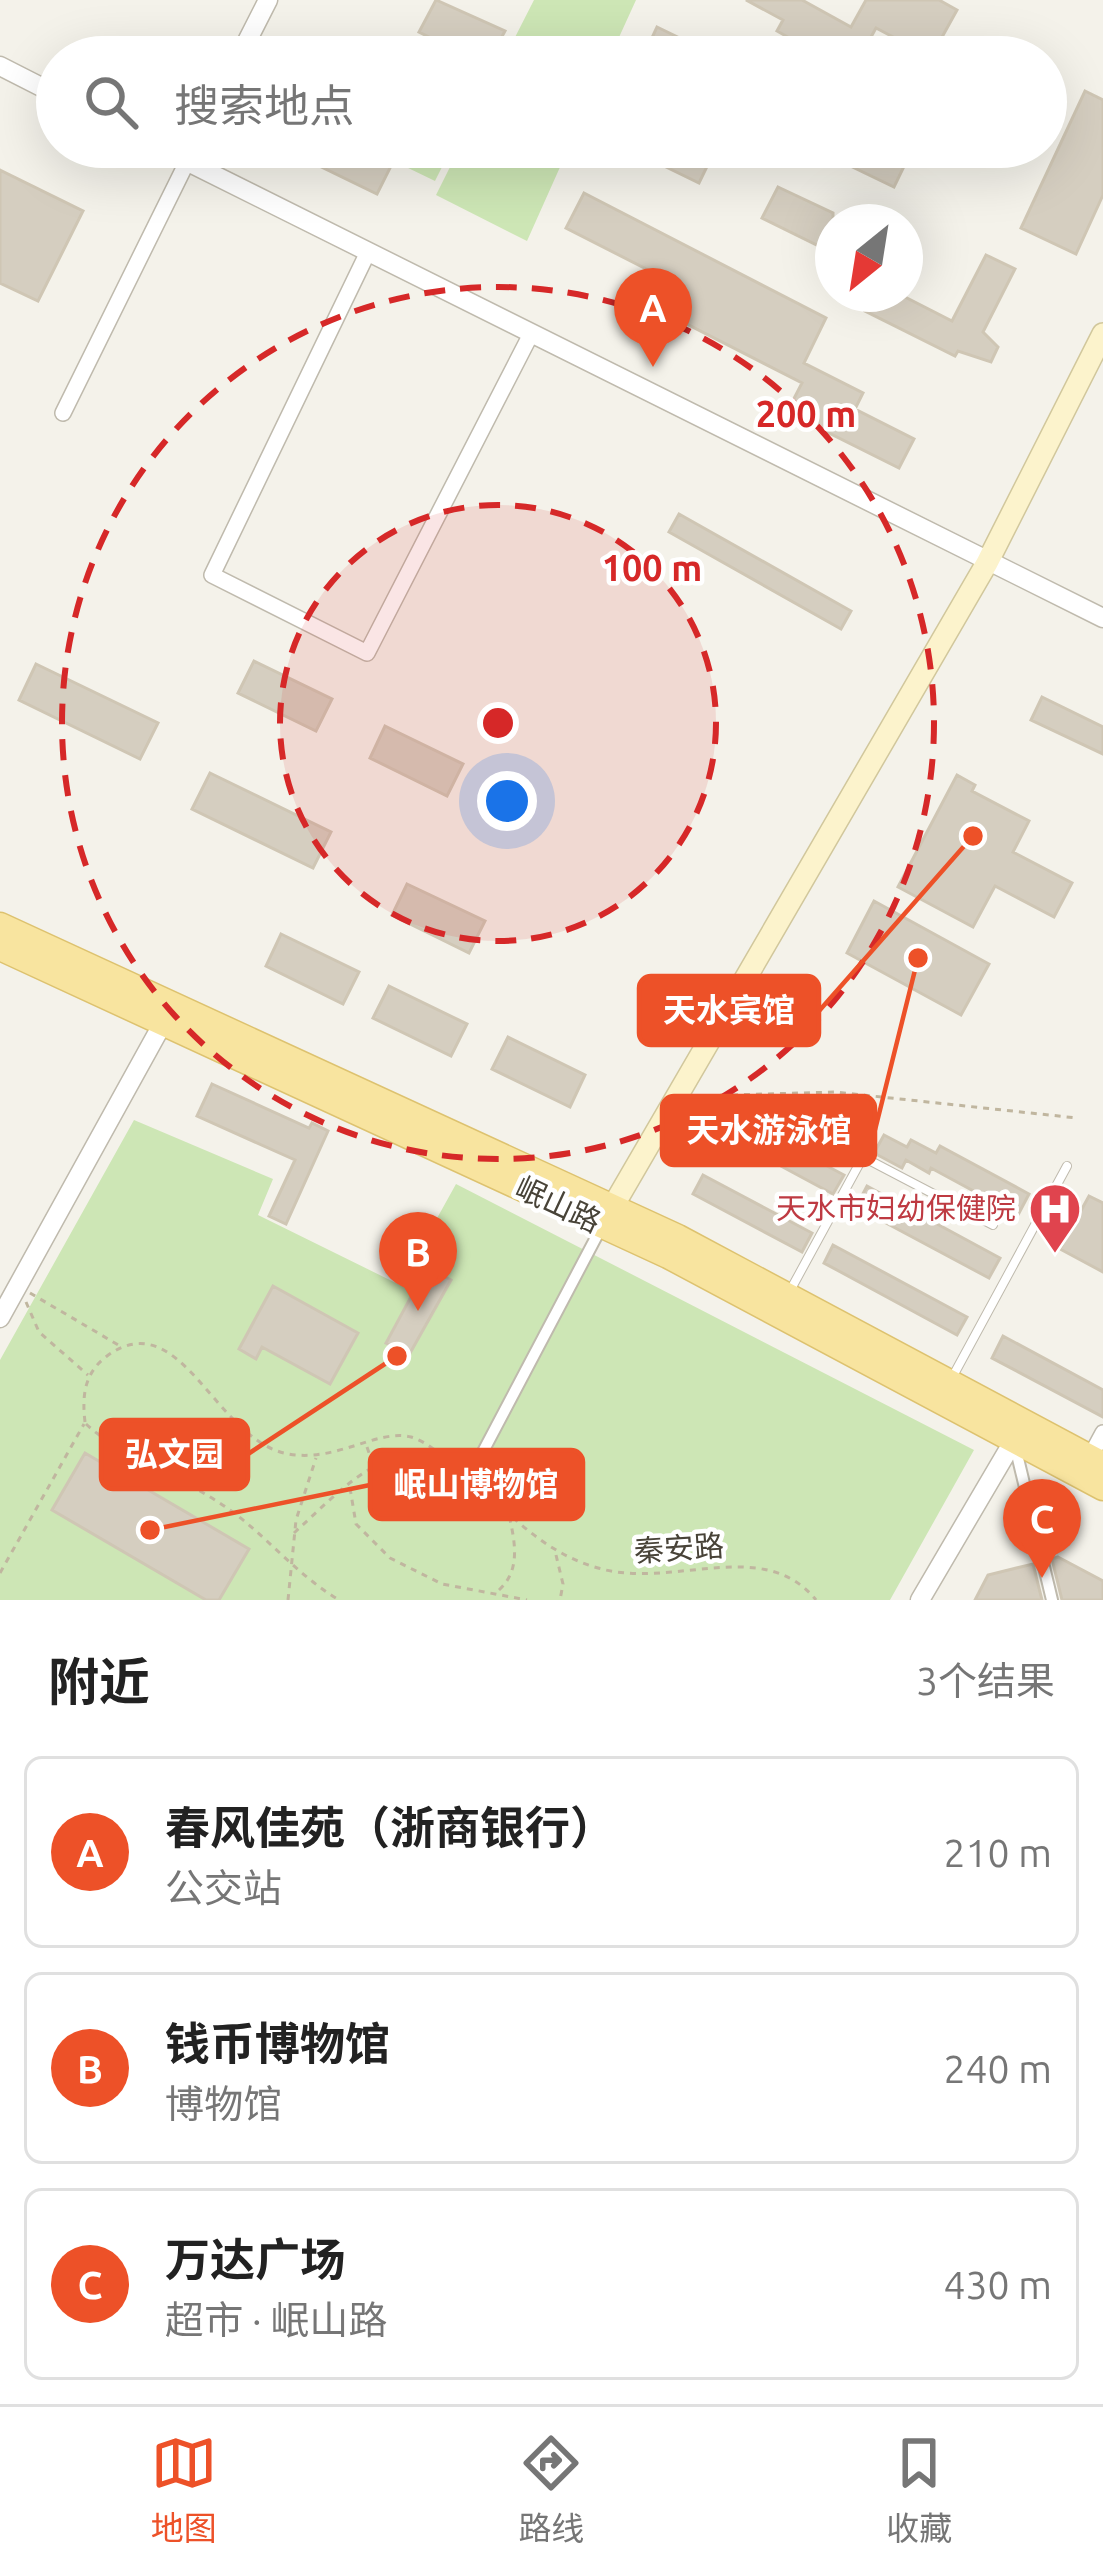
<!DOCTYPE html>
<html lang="zh">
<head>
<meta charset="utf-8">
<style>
	body { margin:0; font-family:Ubuntu,"Noto Sans SC",sans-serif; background:#f6f6f6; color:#222 }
	.compass { position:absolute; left:815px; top:204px; width:108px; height:108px; border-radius:50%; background:#fff; box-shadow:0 12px 48px #0002; rotate:210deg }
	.you { position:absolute; left:507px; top:801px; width:42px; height:42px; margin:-30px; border:9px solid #fff; border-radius:50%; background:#1a73e8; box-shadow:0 0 0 18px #1a73e833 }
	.badge { display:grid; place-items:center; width:78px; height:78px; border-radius:50%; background:#ed5128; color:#fff; font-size:39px; font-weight:700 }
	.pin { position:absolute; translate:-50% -99px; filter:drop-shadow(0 3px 6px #0008) }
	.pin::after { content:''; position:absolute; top:63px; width:42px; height:36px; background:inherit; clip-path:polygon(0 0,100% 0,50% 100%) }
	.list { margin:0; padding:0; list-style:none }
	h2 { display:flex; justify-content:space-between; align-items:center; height:156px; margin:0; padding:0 48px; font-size:51px }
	h2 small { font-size:39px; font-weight:400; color:#767676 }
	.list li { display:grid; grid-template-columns:78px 1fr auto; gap:36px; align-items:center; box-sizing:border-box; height:192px; margin:0 24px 24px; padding:0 24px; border:3px solid #e0e0e0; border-radius:18px }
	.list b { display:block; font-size:45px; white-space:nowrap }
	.list p { margin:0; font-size:39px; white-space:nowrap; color:#767676 }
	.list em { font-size:39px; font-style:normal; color:#767676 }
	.icon { flex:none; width:66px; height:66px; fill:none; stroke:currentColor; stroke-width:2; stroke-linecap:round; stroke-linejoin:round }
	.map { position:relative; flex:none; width:1103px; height:1600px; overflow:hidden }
	.search { position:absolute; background:#fff; box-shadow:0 12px 48px #0002; left:36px; right:36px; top:36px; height:132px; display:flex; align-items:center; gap:30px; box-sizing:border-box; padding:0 42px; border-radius:66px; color:#767676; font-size:45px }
	.sheet { height:804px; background:#fff }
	nav { display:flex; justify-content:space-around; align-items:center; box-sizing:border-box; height:168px; border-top:3px solid #e0e0e0; background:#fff; font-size:33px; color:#767676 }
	nav a { display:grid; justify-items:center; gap:6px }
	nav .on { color:#ed5128 }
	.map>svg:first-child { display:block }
	.green { fill:#cde6b5 }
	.building { fill:#d5cec0; stroke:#cfc6b4; stroke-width:3 }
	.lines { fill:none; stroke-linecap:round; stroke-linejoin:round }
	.service-casing { stroke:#bfbaad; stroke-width:10 }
	.pedestrian-casing { stroke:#bfbaad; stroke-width:14 }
	.minor-casing { stroke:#bfbaad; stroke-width:18 }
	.tertiary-casing { stroke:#bfbaad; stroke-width:21 }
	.secondary-casing { stroke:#d1c79c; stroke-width:24 }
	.primary-casing { stroke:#ddc26f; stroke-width:27 }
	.path { stroke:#c0b69f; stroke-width:3; stroke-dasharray:6 6; stroke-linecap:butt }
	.service { stroke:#fff; stroke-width:8 }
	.pedestrian { stroke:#fff; stroke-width:10 }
	.minor { stroke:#fff; stroke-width:15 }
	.tertiary { stroke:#fff; stroke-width:18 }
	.secondary { stroke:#fcf3cc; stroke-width:21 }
	.primary { stroke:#f8e49f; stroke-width:24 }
	.ring { fill:none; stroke:#d62828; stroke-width:6; stroke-dasharray:21 15 }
	.labels { text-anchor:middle; stroke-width:9; stroke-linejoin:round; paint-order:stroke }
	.street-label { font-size:30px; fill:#484338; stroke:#fff }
	.health-label { font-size:30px; fill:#be3a42; stroke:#fff; text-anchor:end }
	.centre { fill:#d62828; stroke:#fff; stroke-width:6 }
	.ring-label { font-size:36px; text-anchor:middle; font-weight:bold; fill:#d62828; stroke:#fff; stroke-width:9; stroke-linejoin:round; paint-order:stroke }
	.leader { fill:none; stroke:#ed5128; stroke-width:4.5 }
	.callout-dot { fill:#ed5128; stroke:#fff; stroke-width:4.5 }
	.callout { fill:#ed5128; stroke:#ed5128; stroke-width:4.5 }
	.callout-label { font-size:33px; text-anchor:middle; font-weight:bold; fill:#fff }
</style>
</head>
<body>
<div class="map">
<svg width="1103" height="1600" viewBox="0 0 1103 1600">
	<rect width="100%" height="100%" fill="#f4f2ea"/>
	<path class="green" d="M534,0h102l-26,57h-105z
		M414,147h38l-17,34 -31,-15z
		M460,147h109l-42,94 -91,-46z
		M134,1120l139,59 -15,36 142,70 56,-101 518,266 -84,150h-890v-240z"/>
	<path class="building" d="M436,0l69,31 -14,26h-22l-50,-25z
		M746,0h56l49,27 15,-27h73l18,10 -26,47 -55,-29 -16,29h-37l-46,-26 6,-11z
		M657,27l62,30h-76z
		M1085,91l18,9v95l-27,59 -55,-26z
		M308,147h50l34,17 -15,30 -74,-36z
		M625,147h83l7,3 -16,33z
		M811,147h85l14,7 -16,33z
		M0,170l83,41 -45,90 -38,-18z
		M778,187l55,26v40l-71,-35z
		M584,193l242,125 -22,45 59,30 -8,16 59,30 -15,29 -112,-56 15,-29 -162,-83 14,-27 -88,-45z
		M986,255l29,14 -32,63 15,15 -7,15 -33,-11 -3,5 -90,-45 9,-17h25l53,27z
		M679,514l172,97 -10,18 -172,-97z
		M254,661l78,38 -16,32 -78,-38z
		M36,664l122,59 -18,36 -121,-59z
		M1042,697l61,30v27l-72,-34z
		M385,726l78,38 -16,32 -77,-38z
		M210,773l121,59 -18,36 -121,-59z
		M957,775l18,10 -3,6 57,30 -16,31 59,31 -18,34 -59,-31 -22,41 -75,-40z
		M407,884l78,37 -16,32 -77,-38z
		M874,901l115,63 -28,51 -114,-62z
		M281,934l78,38 -16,32 -77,-38z
		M389,986l78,38 -16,32 -78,-38z
		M508,1037l77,38 -15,32 -78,-38z
		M212,1084l97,44 3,-5 16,8 -42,93 -17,-8 26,-56 -98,-44z
		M735,1117l109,58 -11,19 -108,-58z
		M884,1135l23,12 4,-7 25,13 4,-7 89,48 -11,21 -87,-47 -2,5 -23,-13 -4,8 -28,-15z
		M703,1175l109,58 -10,19 -109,-58z
		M867,1186l133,72 -11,20 -133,-71z
		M1089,1196l14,7v69l-43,-23z
		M833,1245l134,72 -10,18 -133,-72z
		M427,1267l24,13 -42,75 -23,-12z
		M273,1286l85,47 -28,51 -68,-37 -6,12 -17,-10z
		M1003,1336l100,54v27l-111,-59z
		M85,1453l164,96 -30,51h-13l-154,-90z
		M1058,1557l45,24v19h-41l-10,-41z
		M1033,1564l9,36h-67l13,-25z"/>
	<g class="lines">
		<g class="service-casing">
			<path id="service" d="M791,1289l72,-132 130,68
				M953,1376l114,-210"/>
		</g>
		<g class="pedestrian-casing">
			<path id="pedestrian" d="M1015,1446l37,154
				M458,1499l143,-271"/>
		</g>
		<g class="minor-casing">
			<path id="minor" d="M368,252l-156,323 155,78 164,-319
				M63,413l124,-251
				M1090,1457l13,-24"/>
		</g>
		<g class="tertiary-casing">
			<path id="tertiary" d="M239,57l29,-57
				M0,66l57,29
				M158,147l945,471
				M0,1318l168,-304
				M920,1600l94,-160"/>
		</g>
		<g class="secondary-casing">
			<path id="secondary" d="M605,1220l382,-657 116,-229"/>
		</g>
		<g class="primary-casing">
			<path id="primary" d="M0,925l678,312 425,227
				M0,948l668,308 435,232"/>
		</g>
		<path class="path" d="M696,1096l139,-4 242,26
			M30,1293l90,53
			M26,1302l13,30 49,43
			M85,1422c-3,-26 -1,-49 22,-66 73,-53 107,80 177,97 49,12 93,-25 127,-16 17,5 32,20 46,31
			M86,1424c37,34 87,49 129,76 46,28 77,72 124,100
			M367,1447l6,17
			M478,1485c37,35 70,69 120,83 75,22 165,-33 218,32
			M350,1488l6,36 34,34 52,26 85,16
			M294,1533c41,-37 79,-82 137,-82
			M556,1555l7,29 -3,16
			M0,1573l84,-149
			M499,1590c22,-20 16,-48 10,-75
			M288,1600l8,-80 20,-62"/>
		<use href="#service" class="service"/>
		<use href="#pedestrian" class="pedestrian"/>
		<use href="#minor" class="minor"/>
		<use href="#tertiary" class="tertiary"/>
		<use href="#secondary" class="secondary"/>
		<use href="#primary" class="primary"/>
	</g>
	<circle cx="498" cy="723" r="218" fill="#d62828" fill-opacity=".12"/>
	<g class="ring">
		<circle cx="498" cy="723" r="218"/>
		<circle cx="498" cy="723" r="436"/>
	</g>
	<defs>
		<g id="hospital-pin" transform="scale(2.7)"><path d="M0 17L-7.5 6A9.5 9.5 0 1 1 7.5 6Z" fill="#e0444e" stroke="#fff"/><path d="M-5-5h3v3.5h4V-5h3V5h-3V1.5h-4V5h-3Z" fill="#fff"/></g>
	</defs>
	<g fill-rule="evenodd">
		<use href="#hospital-pin" x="1055" y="1209"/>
	</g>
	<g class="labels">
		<g class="street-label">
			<text transform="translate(558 1205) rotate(25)" y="10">岷山路</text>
			<text transform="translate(679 1549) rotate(-4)" y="10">秦安路</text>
		</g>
		<g class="health-label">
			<text x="1016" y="1219">天水市妇幼保健院</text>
		</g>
	</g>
	<circle cx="498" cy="723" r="18" class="centre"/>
	<g class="ring-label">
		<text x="806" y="427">200 m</text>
		<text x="652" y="581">100 m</text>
	</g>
	<path class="leader" d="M973 836L819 1011M918 958L875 1130M397 1356L248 1454M150 1530L370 1485"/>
	<g class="callout-dot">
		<circle cx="973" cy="836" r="12"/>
		<circle cx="918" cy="958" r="12"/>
		<circle cx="397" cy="1356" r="12"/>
		<circle cx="150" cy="1530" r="12"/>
	</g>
	<g class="callout">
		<rect x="639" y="976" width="180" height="69" rx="12"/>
		<rect x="662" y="1096" width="213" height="69" rx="12"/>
		<rect x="101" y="1420" width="147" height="69" rx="12"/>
		<rect x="370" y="1450" width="213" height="69" rx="12"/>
	</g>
	<g class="callout-label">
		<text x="729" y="1022">天水宾馆</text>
		<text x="769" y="1142">天水游泳馆</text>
		<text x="174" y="1466">弘文园</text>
		<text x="476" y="1496">岷山博物馆</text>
	</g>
</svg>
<svg class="compass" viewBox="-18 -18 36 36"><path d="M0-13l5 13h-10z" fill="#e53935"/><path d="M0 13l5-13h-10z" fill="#767676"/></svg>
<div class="you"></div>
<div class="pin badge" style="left:653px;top:367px">A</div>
<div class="pin badge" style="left:418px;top:1311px">B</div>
<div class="pin badge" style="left:1042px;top:1578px">C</div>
<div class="search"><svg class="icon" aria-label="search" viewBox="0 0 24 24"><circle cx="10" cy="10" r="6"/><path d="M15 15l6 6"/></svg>搜索地点</div>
</div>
<section class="sheet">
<h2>附近<small>3个结果</small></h2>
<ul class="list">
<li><span class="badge">A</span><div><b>春风佳苑（浙商银行）</b><p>公交站</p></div><em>210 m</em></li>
<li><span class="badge">B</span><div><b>钱币博物馆</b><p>博物馆</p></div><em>240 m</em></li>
<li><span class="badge">C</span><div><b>万达广场</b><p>超市 · 岷山路</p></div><em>430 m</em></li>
</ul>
</section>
<nav>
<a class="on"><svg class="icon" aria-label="map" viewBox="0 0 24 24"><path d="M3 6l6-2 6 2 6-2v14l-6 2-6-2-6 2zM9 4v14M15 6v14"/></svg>地图</a>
<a><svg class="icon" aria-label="directions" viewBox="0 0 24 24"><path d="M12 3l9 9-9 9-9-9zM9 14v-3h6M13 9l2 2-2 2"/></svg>路线</a>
<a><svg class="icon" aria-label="saved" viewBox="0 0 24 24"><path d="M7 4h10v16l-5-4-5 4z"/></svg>收藏</a>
</nav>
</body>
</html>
